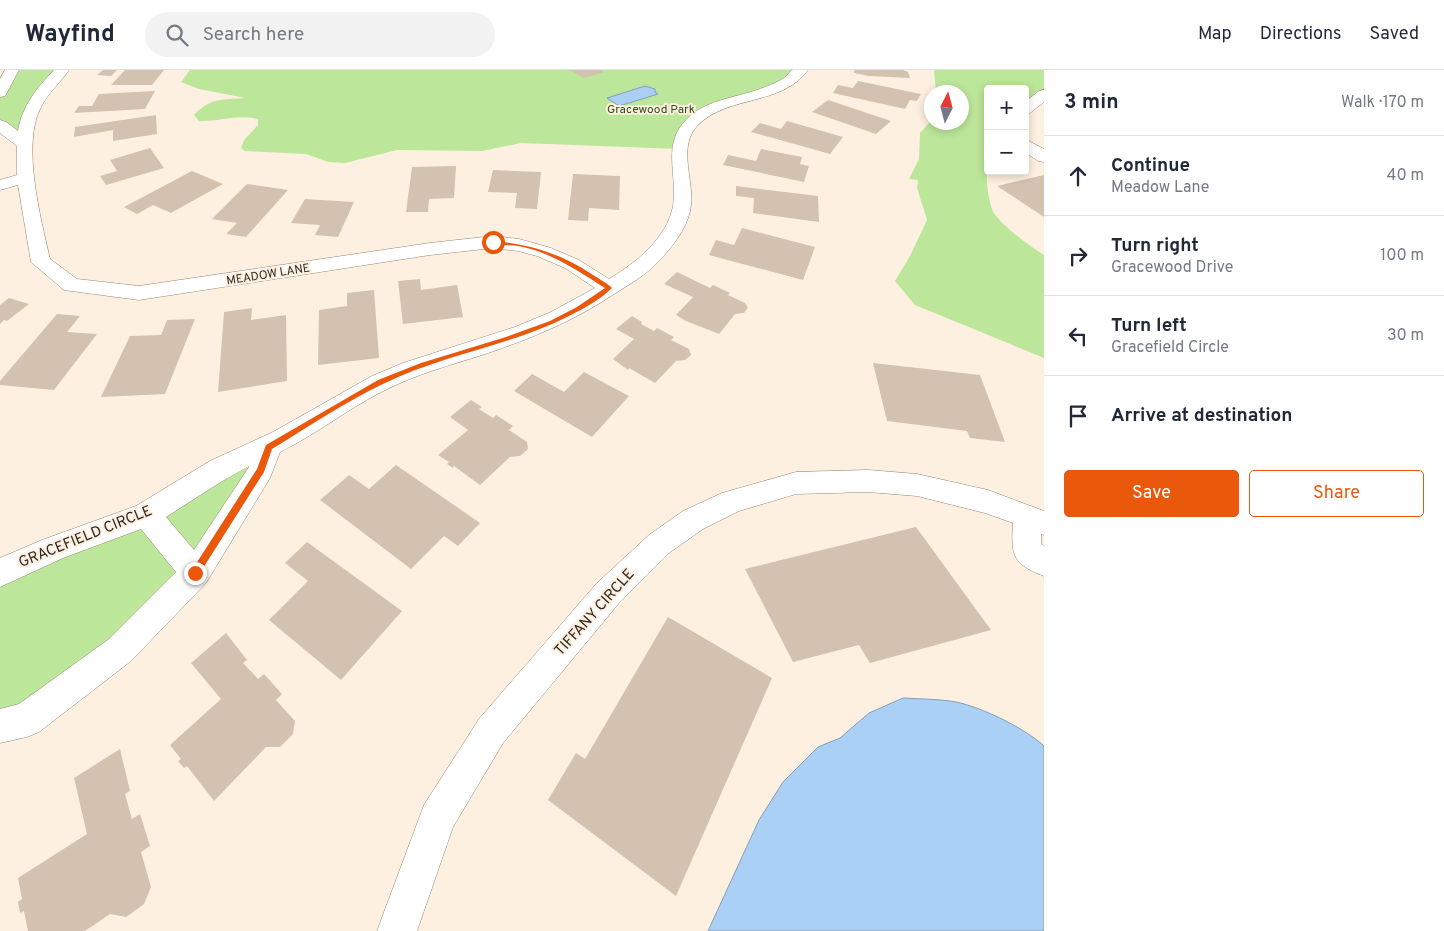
<!DOCTYPE html>
<html lang="en">
<head>
<meta charset="utf-8">
<style>
	body { margin:0; font-family:Overpass,sans-serif; background:#f2f2f3; color:#1f2937 }
	.controls { position:absolute; right:15px; top:15px; display:grid; overflow:hidden; border-radius:5px; box-shadow:0 2px 8px #0003 }
	.controls button { width:45px; height:45px; display:grid; place-items:center; padding:0; border:0; border-bottom:1px solid #e0e1e3; background:#fff; color:#1f2937; font:25px sans-serif }
	.compass { position:absolute; left:924px; top:15px; width:45px; height:45px; border-radius:50%; background:#fff; box-shadow:0 2px 8px #0003; rotate:6deg }
	.stop { position:absolute; width:15px; height:15px; margin:-11px; border:4px solid #ea580c; border-radius:50%; background:#fff }
	.stop.end { background:#ea580c; border-color:#fff; box-shadow:0 1px 5px #0008 }
	.list { margin:0; padding:0; list-style:none }
	h2 { display:flex; justify-content:space-between; align-items:center; height:65px; margin:0; padding:0 20px; font-size:21px }
	h2 small { font-size:16px; font-weight:400; color:#747a83 }
	.list li { display:grid; grid-template-columns:32px 1fr auto; gap:15px; align-items:center; box-sizing:border-box; height:80px; padding:0 20px; border-top:1px solid #e0e1e3 }
	.list b { display:block; font-size:19px; white-space:nowrap }
	.list p { margin:0; font-size:16px; white-space:nowrap; color:#747a83 }
	.list em { font-size:16px; font-style:normal; color:#747a83 }
	.actions { display:flex; gap:10px; padding:15px 20px }
	.actions a { flex:1; padding:11px 0; border:1px solid #ea580c; border-radius:5px; text-align:center; font-size:18px; color:#ea580c }
	.actions .main { background:#ea580c; color:#fff }
	.icon { flex:none; width:28px; height:28px; fill:none; stroke:currentColor; stroke-width:2; stroke-linecap:round; stroke-linejoin:round }
	.map { position:relative; flex:none; width:1044px; height:861px; overflow:hidden }
	header { display:flex; align-items:center; gap:30px; box-sizing:border-box; height:70px; padding:0 25px; background:#fff; border-bottom:1px solid #e0e1e3 }
	header strong { font-size:24px }
	nav { display:flex; gap:28px; margin-inline-start:auto; font-size:18px }
	.search { width:350px; height:45px; background:#f2f2f3; display:flex; align-items:center; gap:12px; box-sizing:border-box; padding:0 18px; border-radius:28px; color:#747a83; font-size:19px }
	main { display:flex }
	aside { flex:1; background:#fff }
	.map>svg:first-child { display:block }
	.green { fill:#bce699 }
	.water { fill:#aad0f6; stroke:#859eb6 }
	.building { fill:#d2c2af }
	.lines { fill:none; stroke-linecap:round; stroke-linejoin:round }
	.minor-casing { stroke:#958674; stroke-width:1 }
	.minor { fill:#fff; fill-rule:evenodd }
	.route { fill:#ea580c }
	.labels { text-anchor:middle; stroke-width:4; stroke-linejoin:round; paint-order:stroke }
	.far-park-label { font-size:12px; fill:#334d18; stroke:#fef0e0 }
	.far-street-label { font-size:12px; fill:#302a22; stroke:#fef0e0 }
	.street-label { font-size:15px; fill:#302a22; stroke:#fef0e0 }
</style>
</head>
<body>
<header>
<strong>Wayfind</strong>
<div class="search"><svg class="icon" aria-label="search" viewBox="0 0 24 24"><circle cx="10" cy="10" r="6"/><path d="M15 15l6 6"/></svg>Search here</div>
<nav><a>Map</a><a>Directions</a><a>Saved</a></nav>
</header>
<main>
<div class="map">
<svg width="1044" height="861" viewBox="0 0 1044 861">
	<rect width="100%" height="100%" fill="#fef0e0"/>
	<path class="green" d="M12,0h50l-19,19 -18,56 -25,-20v-32z
		M190,0h611l-6,6 -100,43 -17,30 -157,-6 -39,8 -85,-1 -52,13 -17,-1 -22,-8 -61,-3 -4,-3 3,-8 14,-15v-6c-20,-5 -39,3 -59,2l-5,-6c17,-18 29,-15 51,-17l-46,-9 -18,-7z
		M934,0h110v24l-19,16v-21h-37v82c-3,8 1,34 6,42 8,13 37,34 50,42v103l-129,-53 -20,-24 15,-25 17,-36 -10,-32 1,-8 -9,-1 10,-20 1,-26 10,-11h32v-30h-26z
		M268,377l-73,126 -195,153v-153z"/>
	<path class="water" d="M645,16l10,3v3l3,2 -39,12 -12,-8z
		M903,628c16,1 32,1 47,3 26,3 75,27 94,45v185h-336l51,-111 24,-38 35,-35 22,-9 29,-25z"/>
	<path class="building" d="M103,0h14l-6,6 -14,-1z
		M125,0h39l-12,15h-41z
		M570,0h30l4,2 -20,6z
		M854,0h49l5,2 2,6 -41,-2 -15,-3z
		M858,11l63,13 -4,7 -7,-1 -5,9 -72,-16 5,-8 15,3z
		M155,21l-10,18 -71,4 5,-7h13l7,-12z
		M828,30l63,21 -15,13 -64,-22z
		M156,45l1,19 -44,7v-11l-39,7 1,-10z
		M787,51l56,16 -13,17 -79,-22 9,-9 21,6z
		M150,78l14,20 -58,17 -6,-9 17,-5 -7,-11z
		M761,79l41,8 -2,7 9,2 -5,16 -81,-17 5,-10 28,6z
		M456,96l-2,32 -25,1 -1,13h-22l6,-45z
		M493,100l48,2 -4,37 -22,-1 2,-15 -29,-1z
		M192,101l31,13 -52,29 -18,-8 -16,9 -13,-7z
		M573,104l47,2 -1,34 -30,-2 -1,13 -20,-1z
		M1044,105v42l-47,-31z
		M247,114l41,6 -42,47 -20,-3 11,-11 -25,-4z
		M736,116l82,10 1,26 -66,-9 1,-15 -18,-2z
		M305,129l49,3 -16,35 -23,-2 5,-10 -29,-2z
		M742,158l73,19 -12,33 -94,-25 7,-15 18,5z
		M677,202l33,16 3,-3 17,8 -2,2 17,8 3,5 -4,5 -9,1 -16,20 -33,-13 -10,-6 17,-18 -29,-13z
		M420,209l1,11 36,-5 6,32 -60,7 -5,-43z
		M374,220l5,68 -61,7 1,-55 28,-4v-13z
		M9,228l20,6 -22,17 -3,-1 -4,4v-19z
		M252,238l-1,12 35,-5 1,66 -69,11 6,-80z
		M57,244l23,2 -13,16 30,2 -43,56 -54,-5v-4z
		M632,246l10,6 -1,2 13,7 3,-3 17,9 -3,3 18,9 2,6 -6,5 -9,1 -21,22 -26,-15 -1,2 -15,-11 21,-20 -18,-10z
		M195,249l-30,75 -64,3 29,-61 31,-1 6,-15z
		M873,293l107,12 25,67 -35,-4 -3,-7 -80,-10z
		M584,302l45,24 -37,41 -78,-46 18,-17 32,18z
		M471,330l11,7 -3,2 14,9 3,-3 17,11 -4,4 18,12 1,7 -8,7 -10,1 -30,28 -26,-19 -1,2 -6,-4 2,-2 -11,-7 30,-25 -18,-13z
		M396,395l84,58 -22,23 -14,-10 -33,33 -91,-69 29,-25 20,14z
		M916,457l75,103 -121,33 -11,-18 -66,17 -48,-93z
		M307,472l95,69 -61,69 -72,-60 39,-39 -23,-18z
		M668,547l104,61 -96,218 -128,-96 28,-47 9,6z
		M226,563l21,27 -4,3 15,16 6,-5 18,20 -6,6 19,21 -2,13 -13,13h-14l-52,54 -27,-35 -3,2 -6,-7 3,-2 -11,-14 51,-46 -30,-36z
		M120,679l10,42 -5,3 7,25 8,-5 10,32 -9,6 10,35 -7,17 -18,13 -16,-3 -25,17h-57l-4,-20 -4,2 -2,-11 4,-3 -4,-21 69,-44 -13,-56z"/>
	<g class="lines">
		<g class="minor-casing">
			<path id="minor" d="M5,0h14l-14,26 -5,1v-18z
				M54,0h15c-9,13 -21,23 -28,37 -20,38 0,112 9,152l27,20 62,7 291,-43 63,-7 26,3 32,9 28,12 30,19c27,-16 58,-41 64,-73 5,-31 -12,-62 14,-87 17,-18 46,-21 70,-29 9,-3 19,-7 27,-12 3,-2 6,-7 9,-8 3,0 11,0 15,0 -26,36 -80,25 -110,55 -21,21 -4,55 -7,80 -2,21 -18,41 -32,56 -13,14 -29,23 -45,33 -37,25 -77,42 -120,57 -32,11 -65,19 -96,33 -42,18 -77,48 -118,68l-10,26 -64,105 -75,78 -92,71 -12,5 -27,6v-34l19,-5 90,-65 67,-67 -35,-43 -78,29 -63,29v-29l42,-18 94,-34 74,-45 63,-29 99,-56 31,-13 112,-36 36,-15 44,-24 -30,-20 -28,-12 -19,-5 -25,-3 -63,7 -291,45 -75,-10 -33,-28 -13,-77 -18,5v-10l17,-5v-29l-17,-13v-13l6,2 12,9c4,-25 19,-43 36,-61zM249,396v1l-55,83 -28,-33 53,-34z
				M1044,20v12l-14,11 -5,2v-13l14,-11z
				M1025,69l19,10v13l-6,-1 -13,-9z
				M868,400l49,4 71,16 56,21v24l-3,-1v10l3,2v30c-32,-12 -33,-21 -31,-53l-28,-10 -68,-17 -49,-4 -72,2 -57,17 -36,18 -34,24 -50,50 -116,140 -50,84 -36,104h-40l47,-126 55,-86 118,-136 52,-48 34,-24 39,-18 74,-21z"/>
		</g>
		<use href="#minor" class="minor"/>
	</g>
	<path class="route" d="M493,171c36,3 66,12 97,32 7,5 16,9 22,15 -11,11 -27,20 -41,27 -60,31 -128,39 -188,69 -38,18 -75,43 -111,65l-8,23 -66,104h-6v-6l65,-101 9,-24 112,-65 43,-17 85,-26 44,-16 27,-14 28,-19c-27,-17 -54,-36 -87,-42 -9,-1 -18,-1 -27,-2z"/>
	<g class="labels">
		<g class="far-park-label">
			<text x="651" y="43">Gracewood Park</text>
		</g>
		<g class="far-street-label">
			<text transform="translate(268 204) rotate(-9)" y="4">MEADOW LANE</text>
		</g>
		<g class="street-label">
			<text transform="translate(85 466) rotate(-22)" y="5">GRACEFIELD CIRCLE</text>
			<text transform="translate(594 542) rotate(-48)" y="5">TIFFANY CIRCLE</text>
		</g>
	</g>
</svg>
<div class="controls">
<button>+</button>
<button>−</button>
</div>
<svg class="compass" viewBox="-18 -18 36 36"><path d="M0-13l5 13h-10z" fill="#e53935"/><path d="M0 13l5-13h-10z" fill="#747a83"/></svg>
<div class="stop" style="left:493px;top:172px"></div>
<div class="stop end" style="left:195px;top:503px"></div>
</div>
<aside>
<h2>3 min<small>Walk · 170 m</small></h2>
<ul class="list">
<li><svg class="icon" aria-label="ahead" viewBox="0 0 24 24"><path d="M12 20V5M6 11l6-6 6 6"/></svg><div><b>Continue</b><p>Meadow Lane</p></div><em>40 m</em></li>
<li><svg class="icon" aria-label="right" viewBox="0 0 24 24"><path d="M7 20v-9h11M14 6l5 5-5 5"/></svg><div><b>Turn right</b><p>Gracewood Drive</p></div><em>100 m</em></li>
<li><svg class="icon" aria-label="left" viewBox="0 0 24 24"><path d="M17 20v-9H6M10 6l-5 5 5 5"/></svg><div><b>Turn left</b><p>Gracefield Circle</p></div><em>30 m</em></li>
<li><svg class="icon" aria-label="arrive" viewBox="0 0 24 24"><path d="M6 21V4h12l-3 4 3 4H6"/></svg><div><b>Arrive at destination</b></div></li>
</ul>
<div class="actions"><a class="main">Save</a><a>Share</a></div>
</aside>
</main>
</body>
</html>
